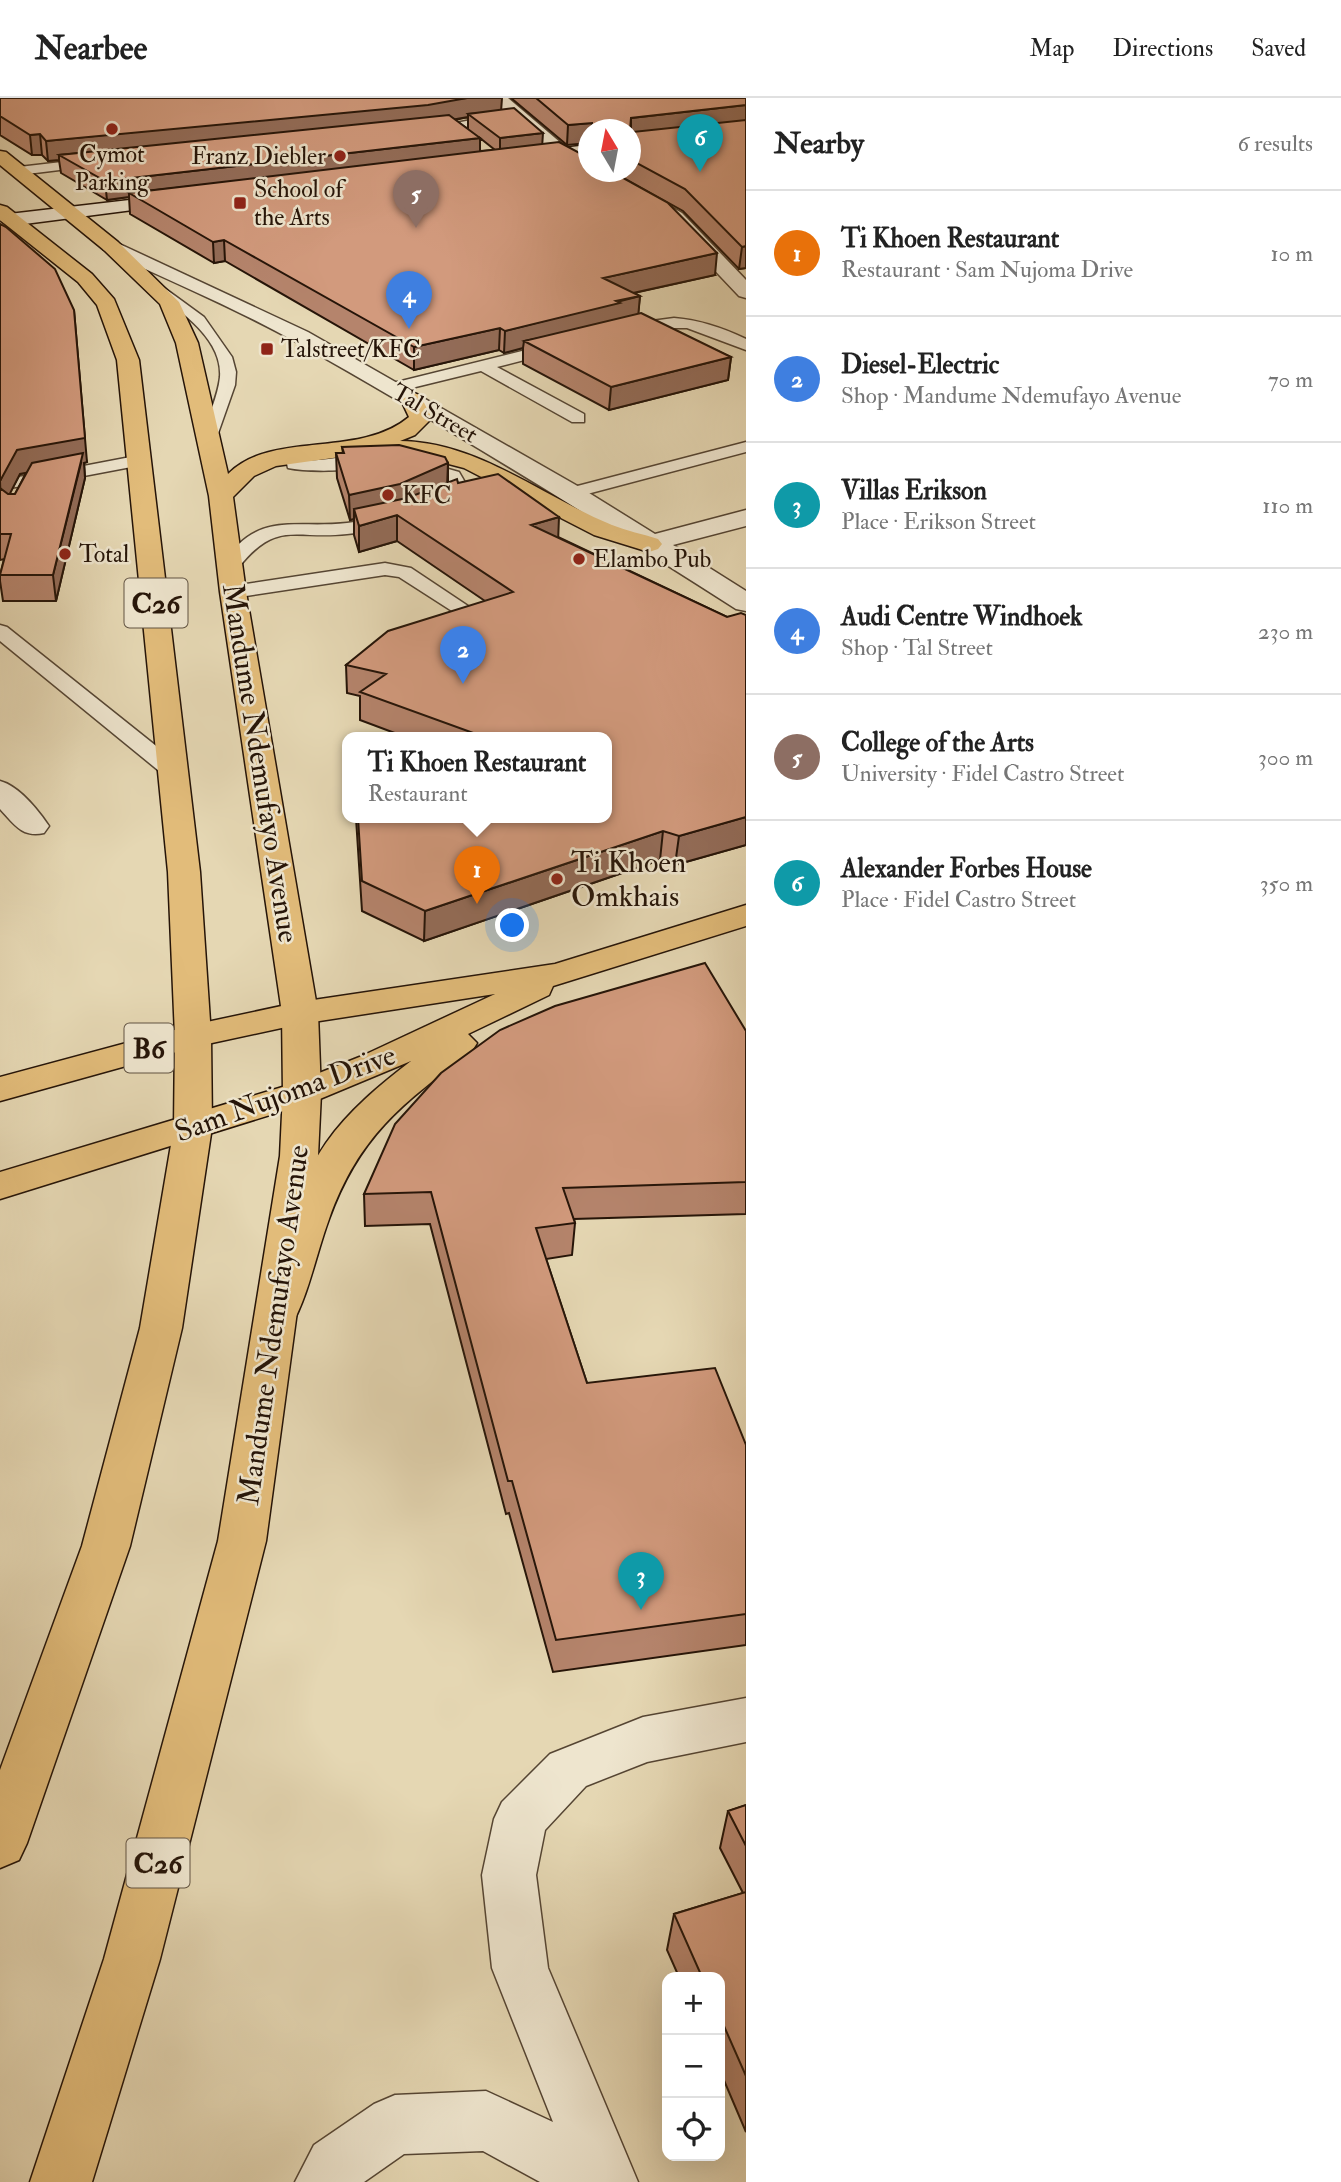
<!DOCTYPE html>
<html lang="en">
<head>
<meta charset="utf-8">
<style>
	body { margin:0; font-family:"IM FELL Double Pica",serif; background:#f2f2f2; color:#222 }
	.controls { position:absolute; right:21px; bottom:21px; display:grid; overflow:hidden; border-radius:14px; box-shadow:0 7px 28px #0002 }
	.controls button { width:63px; height:63px; display:grid; place-items:center; padding:0; border:0; border-bottom:2px solid #e0e0e0; background:#fff; color:#222; font:35px sans-serif }
	.compass { position:absolute; left:578px; top:21px; width:63px; height:63px; border-radius:50%; background:#fff; box-shadow:0 7px 28px #0002; rotate:350deg }
	.you { position:absolute; left:513px; top:828px; width:24px; height:24px; margin:-18px; border:5px solid #fff; border-radius:50%; background:#1a73e8; box-shadow:0 0 0 10px #1a73e833 }
	.badge { display:grid; place-items:center; width:46px; height:46px; border-radius:50%; background:#b45309; color:#fff; font-size:23px; font-weight:700 }
	.pin { position:absolute; translate:-50% -58px; filter:drop-shadow(0 2px 4px #0008) }
	.pin::after { content:''; position:absolute; top:37px; width:24px; height:21px; background:inherit; clip-path:polygon(0 0,100% 0,50% 100%) }
	.popup { position:absolute; left:342px; top:634px; width:270px; height:91px; box-sizing:border-box; display:grid; place-content:center; border-radius:14px; background:#fff; filter:drop-shadow(0 2px 5px #0005); font-size:23px; white-space:nowrap; color:#767676 }
	.popup b { font-size:26px; color:#222 }
	.popup::after { content:''; position:absolute; left:50%; top:100%; margin-left:-14px; border:14px solid transparent; border-top-color:#fff }
	.list { margin:0; padding:0; list-style:none }
	h2 { display:flex; justify-content:space-between; align-items:center; height:91px; margin:0; padding:0 28px; font-size:30px }
	h2 small { font-size:23px; font-weight:400; color:#767676 }
	.list li { display:grid; grid-template-columns:46px 1fr auto; gap:21px; align-items:center; box-sizing:border-box; height:126px; padding:0 28px; border-top:2px solid #e0e0e0 }
	.list b { display:block; font-size:26px; white-space:nowrap }
	.list p { margin:0; font-size:23px; white-space:nowrap; color:#767676 }
	.list em { font-size:23px; font-style:normal; color:#767676 }
	.icon { flex:none; width:38px; height:38px; fill:none; stroke:currentColor; stroke-width:2; stroke-linecap:round; stroke-linejoin:round }
	.map { position:relative; flex:none; width:746px; height:2084px; overflow:hidden }
	header { display:flex; align-items:center; gap:42px; box-sizing:border-box; height:98px; padding:0 35px; background:#fff; border-bottom:2px solid #e0e0e0 }
	header strong { font-size:33px }
	nav { display:flex; gap:38px; margin-inline-start:auto; font-size:24px }
	main { display:flex }
	aside { flex:1; background:#fff }
	.map>svg:first-child { display:block }
	.lines { fill:none; stroke-linecap:round; stroke-linejoin:round }
	.service-casing { stroke:#554533; stroke-width:3 }
	.minor-casing { stroke:#554533; stroke-width:3 }
	.tertiary-casing { stroke:#554533; stroke-width:3 }
	.secondary-casing { stroke:#251408; stroke-width:3 }
	.primary-casing { stroke:#251408; stroke-width:3 }
	.trunk-casing { stroke:#251408; stroke-width:3 }
	.service { fill:#eee5ce; fill-rule:evenodd }
	.minor { fill:#eee5ce; fill-rule:evenodd }
	.tertiary { fill:#eee5ce; fill-rule:evenodd }
	.secondary { fill:#eee5ce; fill-rule:evenodd }
	.primary { fill:#e2bc7a; fill-rule:evenodd }
	.trunk { fill:#e2bc7a; fill-rule:evenodd }
	.wall { fill:#b5846c; stroke:#251408; stroke-width:2; fill-rule:evenodd }
	.shaded-wall { fill:#936c58; stroke:#251408; stroke-width:2 }
	.building { fill:#d29a7d; stroke:#251408; stroke-width:2 }
	.poi-dot { fill:#8f2418; stroke:#eee5ce; stroke-width:2.5 }
	.labels { text-anchor:middle; stroke-width:5; stroke-linejoin:round; paint-order:stroke }
	.far-poi-label { font-size:24px; fill:#251408; stroke:#eee5ce; text-anchor:start }
	.far-street-label { font-size:24px; fill:#251408; stroke:#eee5ce }
	.shield { fill:#eee5ce; stroke:#615343; stroke-width:2 }
	.shield-label { font-size:28px; font-weight:bold; fill:#251408 }
	.street-label { font-size:30px; fill:#251408; stroke:#eee5ce }
	.poi-label { font-size:30px; fill:#251408; stroke:#eee5ce; text-anchor:start }
</style>
</head>
<body>
<header>
<strong>Nearbee</strong>
<nav><a>Map</a><a>Directions</a><a>Saved</a></nav>
</header>
<main>
<div class="map">
<svg width="746" height="2084" viewBox="0 0 746 2084">
	<rect width="100%" height="100%" fill="#e5d7b3"/>
	<filter id="stains"><feTurbulence type="fractalNoise" baseFrequency=".00286" numOctaves="4"/><feColorMatrix values="0 0 0 0 .2 0 0 0 0 .09 0 0 0 0 .02 0 0 0 .5 -.17"/></filter>
	<radialGradient id="worn" r=".72"><stop offset=".6" stop-color="#630" stop-opacity="0"/><stop offset="1" stop-color="#630" stop-opacity=".3"/></radialGradient>
	<g class="lines">
		<g class="service-casing">
			<path id="service" d="M506,15l6,4 -2,3 -88,15 -6,-4z
				M96,60l6,4 -2,3 -81,10 -6,-4 6,-4z
				M152,181l52,38 28,40 4,15 -1,13 -19,54h-12l-2,-4c6,-19 16,-38 18,-58 3,-41 -46,-70 -73,-91l-2,-3z
				M674,220c26,2 49,10 72,21v11l-59,-22h-27l-35,8 -8,-5 27,-9z
				M558,244l8,5 -3,3 -66,17 87,47v8h-12l-91,-51 -90,22 -8,-5 2,-3z
				M746,344v10l-174,46 -9,-5 3,-4z
				M294,352l6,1 3,9c18,3 68,-11 79,0 -13,13 -76,12 -94,8l-3,-13z
				M141,357l9,5 -3,4 -100,19 -9,-5 9,-5z
				M413,361l46,13 11,19 -26,17h-12l-3,-4 22,-15 -5,-9 -39,-12 -3,-4z
				M26,378l9,5 -3,4 -32,4v-10z
				M389,414l9,5 -3,4c-15,5 -31,12 -48,13 -53,6 -70,-15 -109,34h-14l-2,-4c37,-54 70,-35 125,-41 15,-1 28,-8 42,-11z
				M385,465l26,5 72,48 -10,6 -7,-2 -67,-43 -14,-2 -152,23 -10,-6 10,-6z
				M0,527l7,2 173,138 3,5 -3,5h-16l-164,-134z"/>
		</g>
		<g class="minor-casing">
			<path id="minor" d="M0,683c19,5 38,29 49,45l-5,7c-22,5 -30,-9 -44,-24z
				M746,1600v44l-99,20 -61,24 -41,44 -9,45 12,93 90,214h-98l-57,-31 -79,3 -40,28h-69l19,-37 60,-41 21,-9 91,-4 67,31 -61,-154 -10,-93 12,-56 8,-17 48,-48 93,-37z"/>
		</g>
		<g class="tertiary-casing">
			<path id="tertiary" d="M490,0h18l60,51 21,11v12h19l74,41 64,67v18l-7,-2 -71,-75 -112,-64z
				M111,142l197,92 273,156 74,46 91,-24v16l-73,19 73,46v20l-10,-2c-144,-92 -290,-183 -440,-267 -61,-34 -128,-62 -192,-92l-3,-4 3,-4z"/>
		</g>
		<g class="secondary-casing">
			<path id="secondary" d="M589,47v10l-63,7 -9,-5 9,-5z
				M181,96l9,5 -3,4 -178,23 -9,-6 9,-6z"/>
		</g>
		<g class="primary-casing">
			<path id="primary" d="M0,53l6,1 112,90 61,60 19,41 30,131c43,-44 131,-15 181,-57l-8,-17 11,-7 8,2 12,23 -17,17 -15,6c79,1 141,55 212,84 15,6 31,9 46,14l4,5 -4,5 -9,3 -55,-17 -130,-67 -50,-13 -53,-1 -85,12 -22,10 -21,21 13,95 72,421 3,80 -3,63 -52,385 -106,418 -68,223h-62l74,-223 114,-418 62,-385 3,-63 -1,-80 -62,-421 -11,-96 -33,-153 -16,-39 -56,-54 -104,-85z
				M0,107l7,2 85,67 22,25 25,61 61,512 11,164 1,91 -30,201 -52,218 -103,297 -8,17 -19,8v-98l82,-224 58,-218 34,-201 1,-91 -7,-164 -51,-512 -20,-55 -19,-23 -78,-62z"/>
		</g>
		<g class="trunk-casing">
			<path id="trunk" d="M746,807v21l-193,60 -4,9 -81,39 9,9 -5,8c-69,52 -113,84 -143,168 -13,35 -20,75 -38,107l-15,4 -15,-4 -6,-11c21,-58 36,-121 71,-172 23,-33 54,-58 85,-82l-96,40 -315,98v-27l289,-87 73,-29 133,-62 -195,30 -102,22 -198,55v-24l193,-52 107,-23 255,-38z"/>
		</g>
		<use href="#service" class="service"/>
		<use href="#minor" class="minor"/>
		<use href="#tertiary" class="tertiary"/>
		<use href="#secondary" class="secondary"/>
		<use href="#primary" class="primary"/>
		<use href="#trunk" class="trunk"/>
	</g>
	<path class="wall" d="M0,0l501,12 41,34 173,131 -81,18 6,3 -2,18 93,43 -3,23 -119,30 -86,-46v-16l-19,5 -5,-3 -85,20 -189,-109 -11,2 -84,-49 -1,-17 -22,3 -46,-27 -2,-13 -11,1 -6,-6h-10l-32,-20zM468,19v12l-13,-9zM480,40l15,12 -15,1z
		M511,0h235v170l-7,1 -56,-58 -70,-39h18v-42h-42l-22,15z
		M0,126l87,238 -3,1 1,15 -29,123h-53l-3,-20v-6l4,-16 -4,1zM26,375l-11,21h-6l11,-20z
		M342,349l106,16v19l10,1 100,54 169,80 19,-2v230l-71,20 -15,-5 -236,81 -62,-30 -6,-93h250v-80h-198l-48,-18v-24l-13,-3 -1,-28 139,-64 -88,-60 -38,11 -5,-17v-16l-4,1 -13,-42 -1,-25h7z
		M746,933v183l-172,5 1,4 -3,32 -26,4 41,124 159,62v200l-193,27 -44,-159 -3,1 -76,-290 -65,2 -1,-32z
		M746,1707v327l-26,-61v-94h-41l-12,-27 7,-36 69,-21 -23,-45 8,-37z"/>
	<path class="shaded-wall" d="M467,0h35l-1,14 -33,2v3l-40,7 -369,31v5l-11,1 -2,-20z
		M746,7v19l-115,14v-20z
		M592,25v7h-3v13l-22,2 1,-20z
		M543,35l-1,15 -42,5v-15z
		M40,36l2,21h-10l-2,-20z
		M480,40v17l-351,38v4l-22,3 -2,-19z
		M224,142l1,21 -11,2 -1,-21z
		M746,148v22l-7,1 3,-22z
		M717,155l-2,22 -114,25 2,-22z
		M640,198l-2,22 -114,23 -1,7 -19,5 1,-22z
		M74,212l13,152 -3,1 1,15 -29,123 -3,-26 28,-112 -61,11 -19,37 -1,-30z
		M500,230l-1,22 -85,20v-23z
		M731,259l-3,23 -119,30 2,-23z
		M448,365l-1,25 -90,31 -3,-10v10l-4,1 -1,-25z
		M397,417v26l-38,11v-26z
		M559,419l-1,26 -27,-18z
		M746,719v28l-71,20 4,-29z
		M663,733l-3,29 -236,81 1,-30z"/>
	<path class="building" d="M0,0h467l-39,7 -382,36 -6,-7 -10,1 -30,-19z
		M536,0h210v7l-115,13 -1,12h-38v-7l-24,2z
		M514,10l29,25 -43,5 -32,-24z
		M449,17l31,23 -375,43 -46,-26z
		M746,22v126l-4,1 -57,-58 -54,-29v-30l2,2z
		M559,44l30,16v14h23l56,31 49,50 -114,25 37,18 -24,5 4,2 -115,28 -5,-3 -86,19 -190,-107 -11,2 -84,-49z
		M0,126l6,3 49,42 19,41 11,128 -68,12 -17,31z
		M641,215l90,44 -120,30 -87,-46z
		M399,347l46,12 3,6 -48,21 -51,11 -13,-42h8l-2,-6z
		M83,355l-30,122h-53l11,-41h-11v-46l8,6h7l17,-31z
		M498,376l61,43 -28,8 196,92 14,-4 5,2v202l-67,19 -16,-5 -238,80 -63,-30 -4,-63h248v-80h-119l-127,-46 26,-18 -40,-9 42,-34 125,-39 -116,-77 -38,11 -5,-17 53,-11 50,-19 1,4z
		M705,865l41,68v151l-183,6 12,35 -39,5 51,155 128,-15 31,77v169l-190,26 -44,-159h-4l-77,-289 -67,2 31,-70 46,-51 59,-43 55,-24z
		M746,1707v41l-18,-35z
		M746,1794v184l-26,-59v-40h-18l-28,-63z"/>
	<g class="poi-dot">
		<circle cx="112" cy="31" r="7"/>
		<circle cx="340" cy="58" r="7"/>
		<rect x="233" y="98" width="14" height="14" rx="3.5"/>
		<rect x="260" y="244" width="14" height="14" rx="3.5"/>
		<circle cx="388" cy="397" r="7"/>
		<circle cx="65" cy="456" r="7"/>
		<circle cx="579" cy="461" r="7"/>
		<circle cx="557" cy="781" r="7"/>
	</g>
	<g class="labels">
		<g class="far-poi-label">
			<text x="112" y="64" text-anchor="middle">Cymot<tspan x="112" dy="28">Parking</tspan></text>
			<text x="326" y="66" text-anchor="end">Franz Diebler</text>
			<text x="254" y="99">School of<tspan x="254" dy="28">the Arts</tspan></text>
			<text x="281" y="259">Talstreet/KFC</text>
			<text x="402" y="405">KFC</text>
			<text x="79" y="464">Total</text>
			<text x="593" y="469">Elambo Pub</text>
		</g>
		<g class="far-street-label">
			<text transform="translate(435 315) rotate(30)" y="8">Tal Street</text>
		</g>
		<g class="shield">
			<rect x="124.5" y="480.5" width="63" height="49" rx="5"/>
			<rect x="124.5" y="925.5" width="49" height="49" rx="5"/>
			<rect x="126.5" y="1740.5" width="63" height="49" rx="5"/>
		</g>
		<g class="shield-label">
			<text x="156" y="515">C26</text>
			<text x="149" y="960">B6</text>
			<text x="158" y="1775">C26</text>
		</g>
		<g class="street-label">
			<text transform="translate(261 665) rotate(81)" y="10">Mandume Ndemufayo Avenue</text>
			<text transform="translate(285 995) rotate(-20)" y="10">Sam Nujoma Drive</text>
			<text transform="translate(273 1227) rotate(-82)" y="10">Mandume Ndemufayo Avenue</text>
		</g>
		<g class="poi-label">
			<text x="571" y="774">Ti Khoen<tspan x="571" dy="34">Omkhais</tspan></text>
		</g>
	</g>
	<rect width="100%" height="100%" filter="url(#stains)"/>
	<rect width="100%" height="100%" fill="url(#worn)"/>
</svg>
<div class="controls">
<button>+</button>
<button>−</button>
<button><svg class="icon" aria-label="locate" viewBox="0 0 24 24"><circle cx="12" cy="12" r="6"/><path d="M12 2v4M12 18v4M2 12h4M18 12h4"/></svg></button>
</div>
<svg class="compass" viewBox="-18 -18 36 36"><path d="M0-13l5 13h-10z" fill="#e53935"/><path d="M0 13l5-13h-10z" fill="#767676"/></svg>
<div class="you"></div>
<div class="pin badge" style="left:477px;top:806px;background:#e8710a">1</div>
<div class="popup"><b>Ti Khoen Restaurant</b>Restaurant</div>
<div class="pin badge" style="left:463px;top:586px;background:#3f7fe0">2</div>
<div class="pin badge" style="left:641px;top:1512px;background:#0f9aa8">3</div>
<div class="pin badge" style="left:409px;top:231px;background:#3f7fe0">4</div>
<div class="pin badge" style="left:416px;top:130px;background:#8d6e63">5</div>
<div class="pin badge" style="left:700px;top:74px;background:#0f9aa8">6</div>
</div>
<aside>
<h2>Nearby<small>6 results</small></h2>
<ul class="list">
<li><span class="badge" style="background:#e8710a">1</span><div><b>Ti Khoen Restaurant</b><p>Restaurant · Sam Nujoma Drive</p></div><em>10 m</em></li>
<li><span class="badge" style="background:#3f7fe0">2</span><div><b>Diesel-Electric</b><p>Shop · Mandume Ndemufayo Avenue</p></div><em>70 m</em></li>
<li><span class="badge" style="background:#0f9aa8">3</span><div><b>Villas Erikson</b><p>Place · Erikson Street</p></div><em>110 m</em></li>
<li><span class="badge" style="background:#3f7fe0">4</span><div><b>Audi Centre Windhoek</b><p>Shop · Tal Street</p></div><em>230 m</em></li>
<li><span class="badge" style="background:#8d6e63">5</span><div><b>College of the Arts</b><p>University · Fidel Castro Street</p></div><em>300 m</em></li>
<li><span class="badge" style="background:#0f9aa8">6</span><div><b>Alexander Forbes House</b><p>Place · Fidel Castro Street</p></div><em>350 m</em></li>
</ul>
</aside>
</main>
</body>
</html>
